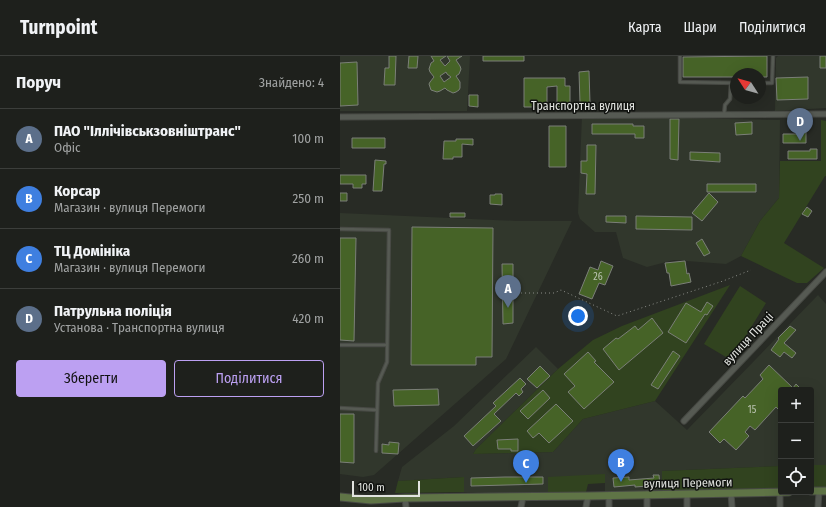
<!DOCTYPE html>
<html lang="uk">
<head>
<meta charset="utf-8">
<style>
	body { margin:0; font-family:"Fira Sans Condensed",sans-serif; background:#262825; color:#f1f3f6 }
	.controls { position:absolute; right:12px; bottom:12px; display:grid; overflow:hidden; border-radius:4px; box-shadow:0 4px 16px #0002 }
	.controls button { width:36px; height:36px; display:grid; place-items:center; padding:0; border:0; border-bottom:1px solid #3c3e3b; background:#1e201c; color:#f1f3f6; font:20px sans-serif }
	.compass { position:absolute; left:390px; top:12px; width:36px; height:36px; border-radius:50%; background:#1e201c; box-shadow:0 4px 16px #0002; rotate:306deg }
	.scale { position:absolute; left:12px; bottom:10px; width:68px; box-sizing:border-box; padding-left:4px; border:2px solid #e1e3df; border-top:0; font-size:11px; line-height:14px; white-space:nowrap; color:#e1e3df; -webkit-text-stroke:3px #111310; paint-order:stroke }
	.you { position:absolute; left:238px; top:260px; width:14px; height:14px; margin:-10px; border:3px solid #fff; border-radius:50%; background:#1a73e8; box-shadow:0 0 0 6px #1a73e833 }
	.badge { display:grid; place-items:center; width:26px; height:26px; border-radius:50%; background:#bca0f2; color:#fff; font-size:13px; font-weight:700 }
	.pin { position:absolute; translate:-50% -33px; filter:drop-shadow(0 1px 2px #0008) }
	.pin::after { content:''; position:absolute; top:21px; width:14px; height:12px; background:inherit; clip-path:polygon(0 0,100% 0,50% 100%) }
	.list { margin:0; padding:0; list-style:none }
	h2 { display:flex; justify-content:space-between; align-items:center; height:52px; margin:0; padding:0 16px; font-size:17px }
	h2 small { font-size:13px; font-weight:400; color:#a1a3a3 }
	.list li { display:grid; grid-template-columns:26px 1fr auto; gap:12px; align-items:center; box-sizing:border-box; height:60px; padding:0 16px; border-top:1px solid #3c3e3b }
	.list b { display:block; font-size:15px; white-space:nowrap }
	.list p { margin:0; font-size:13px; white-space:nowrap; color:#a1a3a3 }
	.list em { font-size:13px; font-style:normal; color:#a1a3a3 }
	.actions { display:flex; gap:8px; padding:12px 16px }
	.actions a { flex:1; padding:9px 0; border:1px solid #bca0f2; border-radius:4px; text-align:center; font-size:14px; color:#bca0f2 }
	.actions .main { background:#bca0f2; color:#111 }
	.icon { flex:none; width:22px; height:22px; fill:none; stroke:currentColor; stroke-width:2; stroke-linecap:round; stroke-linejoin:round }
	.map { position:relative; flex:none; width:486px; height:451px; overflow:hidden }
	header { display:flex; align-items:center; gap:24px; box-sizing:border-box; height:56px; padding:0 20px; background:#1e201c; border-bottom:1px solid #3c3e3b }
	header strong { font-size:19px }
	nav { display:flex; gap:22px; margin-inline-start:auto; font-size:14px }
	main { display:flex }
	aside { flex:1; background:#1e201c }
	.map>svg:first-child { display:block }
	.built { fill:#31372c }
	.green { fill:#31431f }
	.building { fill:#466327; stroke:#7b7f78; fill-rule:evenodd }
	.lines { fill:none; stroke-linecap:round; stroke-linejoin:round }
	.service-casing { stroke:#474944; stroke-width:4.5 }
	.minor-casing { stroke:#474944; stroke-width:7 }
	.secondary-casing { stroke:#474944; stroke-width:9 }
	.path { stroke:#8b8d88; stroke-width:1; stroke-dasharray:1 3; stroke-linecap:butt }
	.service { stroke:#565a53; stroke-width:2.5 }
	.minor { stroke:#565a53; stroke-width:5 }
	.secondary { stroke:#5f7446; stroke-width:7 }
	.labels { text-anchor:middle; stroke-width:3; stroke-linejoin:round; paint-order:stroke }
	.number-label { font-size:10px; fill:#bac3b1 }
	.street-label { font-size:12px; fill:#e1e3df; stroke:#111310 }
</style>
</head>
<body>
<header>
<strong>Turnpoint</strong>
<nav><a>Карта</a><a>Шари</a><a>Поділитися</a></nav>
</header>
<main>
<aside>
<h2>Поруч<small>Знайдено: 4</small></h2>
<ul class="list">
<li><span class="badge" style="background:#5c6f8a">A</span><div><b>ПАО &quot;Іллічівськзовніштранс&quot;</b><p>Офіс</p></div><em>100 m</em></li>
<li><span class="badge" style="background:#3f7fe0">B</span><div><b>Корсар</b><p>Магазин · вулиця Перемоги</p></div><em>250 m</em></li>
<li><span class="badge" style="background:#3f7fe0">C</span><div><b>ТЦ Домініка</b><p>Магазин · вулиця Перемоги</p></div><em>260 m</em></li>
<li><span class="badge" style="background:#5c6f8a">D</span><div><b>Патрульна поліція</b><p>Установа · Транспортна вулиця</p></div><em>420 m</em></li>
</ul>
<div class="actions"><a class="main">Зберегти</a><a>Поділитися</a></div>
</aside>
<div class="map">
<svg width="486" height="451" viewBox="0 0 486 451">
	<rect width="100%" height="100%" fill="#282b25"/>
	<path class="built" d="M0,0h130l-3,55h-127z
		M438,0h48v52l-51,3 1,-53z
		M242,60l198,4 -1,78 -19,23 -19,35 -15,8 -52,-4 -27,7 -24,-9 -7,-26h-21l-15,-13 -2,-6z
		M0,157l177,8h55l-66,138 -132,116 -11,2 -23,-3z
		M478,239l8,9v161h-15v-75h-30v76l-119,5v22h-57v-19l-57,21 -84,-3v-15l-66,4 4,-14 52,-41 82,-79 22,22 -82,80 -3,5 80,-2 30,-33 72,-18 32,29z"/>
	<path class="green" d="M481,64l5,1v55h-1l-41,67 40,25 -17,15h-10l-56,-27 19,-35 19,-23 1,-37h41z
		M390,229l-75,116 -72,18 -30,33 -80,2 3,-5 82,-80 35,-29 29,-14z
		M400,230l26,17 -35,57 -27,-16z
		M471,409h15v23h-15z
		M441,410v22l-2,1 -117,4v-22z
		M265,418v9l-17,1 -2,8 -1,2 -37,1v-18z
		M124,421v15l-69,1 3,-12z"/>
	<path class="building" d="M49,0h7l-1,29h-11l1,-17h4z
		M69,0h9l-1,12h-9z
		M91,0h15l-6,4 5,6 5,-5 -3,-5h15l-6,4 4,6 1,3 -2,5 -3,2 4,6v6l-1,2 -3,2 -3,1 -6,-3 -2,-2 -5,3 -3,1 -6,-2 -2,-6 1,-2 4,-5 -4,-5 -1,-3 2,-6 3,-2zM106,16l1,2 4,3 -7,5 -4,-6z
		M143,0h41v5h-41z
		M427,0v21h-7v-3h-24v3h-53v-20z
		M480,0h6v12h-6z
		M17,6l1,43 -18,1v-43z
		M249,15l1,32h-10l-1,-31z
		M468,21v22l-31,1 -1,-22z
		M184,22h41v8h5v21h-13v-21l-10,1v20h-23z
		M129,39h9v12l-9,-1z
		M330,63h9l-1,41 -8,-1z
		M412,66v12l-16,1 -1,-12z
		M252,68h41v2h11v12h-9v-4h-43z
		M209,70h17v41h-17z
		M460,76h6v11h-23v-9h17z
		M12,82h33v10h-33z
		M116,83h17v6l-11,-1v13h-9v2h-10l1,-18h12z
		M247,89h9l-1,49h-9l1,-20 -6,-1v-12h6z
		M470,93h7v10h-29v-8h22z
		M350,96l30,1v9l-30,-2z
		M35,104l11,1v3h-2l-2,27h-9z
		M0,119h26v9h-4v4h-9v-4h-13z
		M367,128h49v8h-49z
		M0,137h7v8h-7z
		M369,137l9,9 -16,19 -10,-8z
		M155,138h7v11l-12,-1v-9h5z
		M467,151l5,4 -4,6 -6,-3z
		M110,157h15v4h-15z
		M266,160h20v7l-20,-1z
		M296,160l56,1v13l-56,-1z
		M72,171l81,1 -1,129h-16v8h-65z
		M0,182h16l-2,103 -14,-1z
		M362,183l8,14 -6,3 -8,-13z
		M261,205l12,5 -8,19 -6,-2 -7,16 -13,-5 11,-27 8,3z
		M345,205l2,13 2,-1 2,9 -20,4 -2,-13h-2l-2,-10z
		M162,208h11v59l-10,1z
		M367,246l6,4 -6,9 -2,-1 -19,29 -18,-11 18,-29 15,9z
		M312,262l11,15 -44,37 -16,-21 13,-11 2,1 17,-13 3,4z
		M450,270l6,4 -12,13 12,10 -4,5 -8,-6 -4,5 -9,-7 8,-11 -1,-1z
		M333,295l7,5 -22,33 -7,-4z
		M248,296l8,9 -2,1 20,20 -30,27 -16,-17 7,-6 -11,-12z
		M429,309l24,23 3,-4 6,6h-21v22l-5,-5 -21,23 -5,-4 -5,6 4,4 -13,14 -12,-11 -4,4 -11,-11 34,-36 2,2 18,-19 -3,-4z
		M200,310l10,10 -13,12 -10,-9z
		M180,322l6,6 -5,5 2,3 -4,4 -3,-3 -22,21 7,7 -28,25 -9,-10 32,-30 -3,-3z
		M98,333l1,16 -45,1 -1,-16z
		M203,334l7,8 -22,21 -8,-8z
		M216,348l17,17 -24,22 -10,-10 -6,5 -6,-7z
		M0,358h14v49l-14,-1z
		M178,383v12h-7v-2h-13l-1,-9z
		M49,386l10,1 -1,11 -16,-1v-9l7,1z
		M313,419h6l1,10 -25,2v-2l-21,2 -1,-9 16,-1v3l25,-2z
		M165,421h38v7l-72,2v-8z"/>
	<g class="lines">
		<g class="service-casing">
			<path id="service" d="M340,0v26l56,1
				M420,27h12l1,-27
				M384,59l1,-10 5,-6 1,-16
				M0,173l49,1 -2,132 -9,21 -2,68
				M0,289h47
				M0,352l37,2"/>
		</g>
		<g class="minor-casing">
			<path id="minor" d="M0,61l486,-3
				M344,365l142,-149
				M391,437l1,14
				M440,437v14
				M347,438v13
				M269,439v12
				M65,442l1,9
				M181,451l2,-10
				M246,451l2,-11
				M307,451v-13
				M478,451l1,-16"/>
		</g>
		<g class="secondary-casing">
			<path id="secondary" d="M471,435h15
				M0,441l31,3 34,-2 183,-2 201,-4"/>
		</g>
		<path class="path" d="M173,237h41l7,-3 56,26 106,-35 28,-11"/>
		<use href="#service" class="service"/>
		<use href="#minor" class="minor"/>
		<use href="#secondary" class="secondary"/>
	</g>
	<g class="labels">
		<g class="number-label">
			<text x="258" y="224">26</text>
			<text x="412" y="357">15</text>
		</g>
		<g class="street-label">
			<text x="243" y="54">Транспортна вулиця</text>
			<text transform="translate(408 283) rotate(-47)" y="4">вулиця Праці</text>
			<text transform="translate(348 427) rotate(-1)" y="4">вулиця Перемоги</text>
		</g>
	</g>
</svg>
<div class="controls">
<button>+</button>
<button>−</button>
<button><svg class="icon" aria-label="locate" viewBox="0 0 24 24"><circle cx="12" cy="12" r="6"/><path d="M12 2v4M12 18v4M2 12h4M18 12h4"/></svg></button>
</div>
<svg class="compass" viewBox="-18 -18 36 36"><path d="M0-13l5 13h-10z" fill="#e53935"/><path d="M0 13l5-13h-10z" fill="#a1a3a3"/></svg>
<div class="scale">100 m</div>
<div class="you"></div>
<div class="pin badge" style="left:168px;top:252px;background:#5c6f8a">A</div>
<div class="pin badge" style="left:281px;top:426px;background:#3f7fe0">B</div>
<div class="pin badge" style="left:186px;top:427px;background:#3f7fe0">C</div>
<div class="pin badge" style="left:460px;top:85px;background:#5c6f8a">D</div>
</div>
</main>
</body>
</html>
